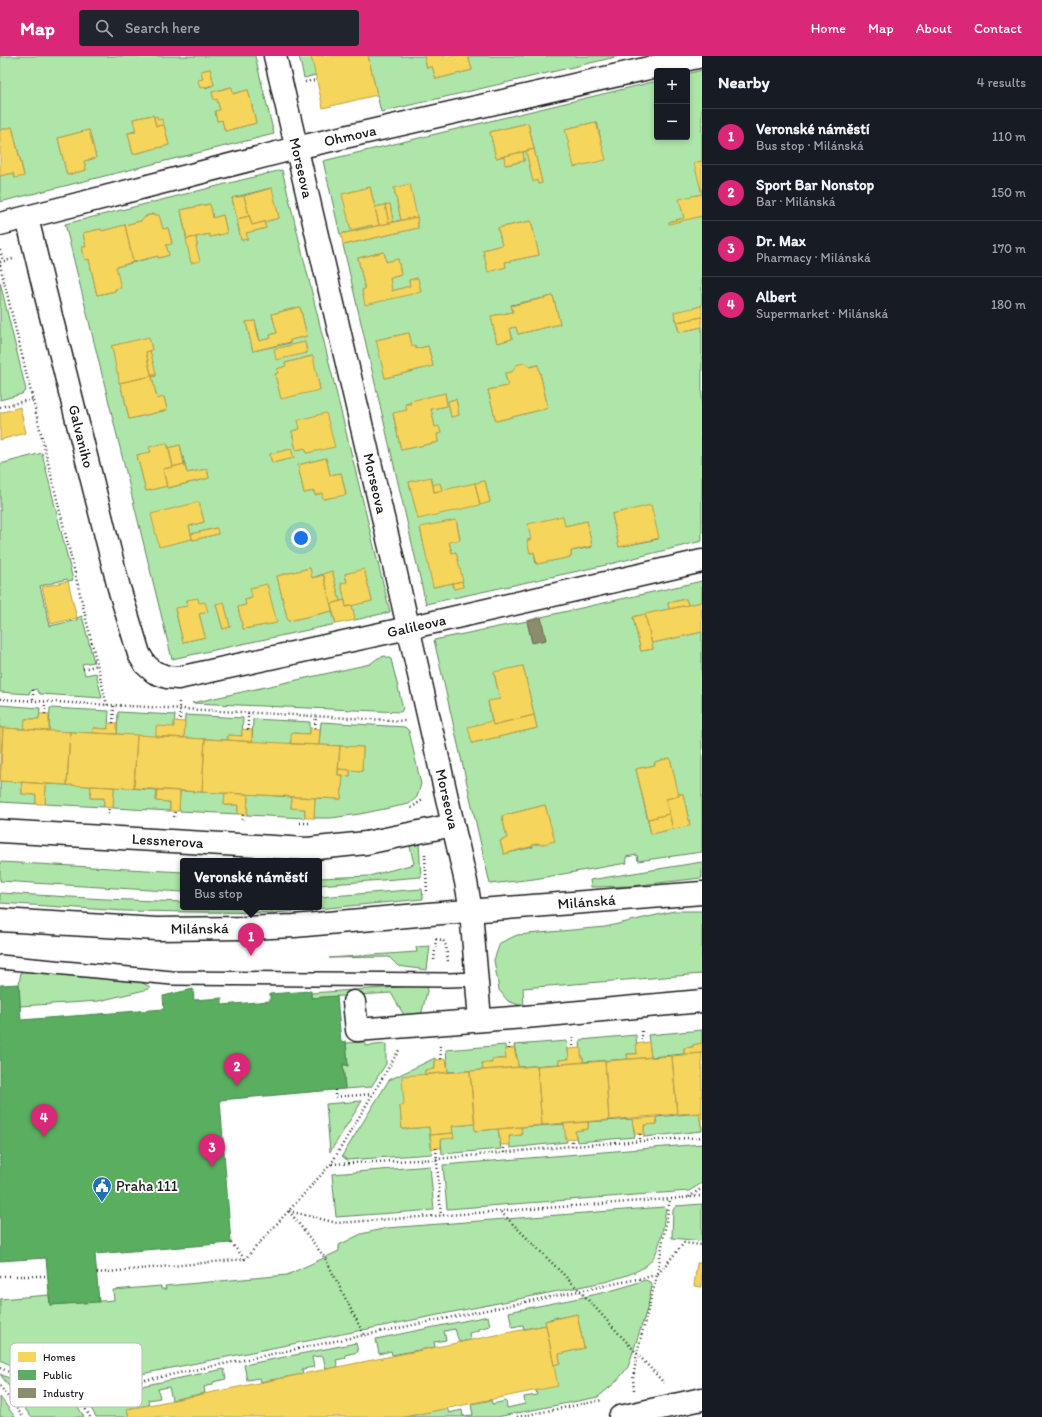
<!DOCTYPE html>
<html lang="en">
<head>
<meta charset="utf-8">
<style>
	body { margin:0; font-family:Itim,sans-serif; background:#20242c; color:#f1f3f6 }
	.controls { position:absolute; right:12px; top:12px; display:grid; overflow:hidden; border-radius:4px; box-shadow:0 2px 6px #0003 }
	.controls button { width:36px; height:36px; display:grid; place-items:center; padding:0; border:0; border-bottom:1px solid #363941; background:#171b24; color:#f1f3f6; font:20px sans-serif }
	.you { position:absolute; left:301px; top:482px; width:14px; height:14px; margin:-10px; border:3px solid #fff; border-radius:50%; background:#1a73e8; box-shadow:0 0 0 6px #1a73e833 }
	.badge { display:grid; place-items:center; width:26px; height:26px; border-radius:50%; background:#db2777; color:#fff; font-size:13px; font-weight:700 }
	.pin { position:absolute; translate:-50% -33px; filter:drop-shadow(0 1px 2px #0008) }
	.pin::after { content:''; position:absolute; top:21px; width:14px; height:12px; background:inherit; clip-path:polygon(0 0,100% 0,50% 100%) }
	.popup { position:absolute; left:180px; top:802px; width:142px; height:52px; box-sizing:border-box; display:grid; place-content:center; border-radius:4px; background:#171b24; filter:drop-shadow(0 1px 3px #0005); font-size:13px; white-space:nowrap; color:#9ea1a6 }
	.popup b { font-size:15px; color:#f1f3f6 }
	.popup::after { content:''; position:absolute; left:50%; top:100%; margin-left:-8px; border:8px solid transparent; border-top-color:#171b24 }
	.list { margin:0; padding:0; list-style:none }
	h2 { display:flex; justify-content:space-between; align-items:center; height:52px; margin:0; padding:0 16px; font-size:17px }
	h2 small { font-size:13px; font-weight:400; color:#9ea1a6 }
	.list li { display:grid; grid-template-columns:26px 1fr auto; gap:12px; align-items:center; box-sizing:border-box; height:56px; padding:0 16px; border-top:1px solid #363941 }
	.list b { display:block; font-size:15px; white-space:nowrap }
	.list p { margin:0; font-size:13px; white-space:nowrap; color:#9ea1a6 }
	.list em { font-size:13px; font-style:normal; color:#9ea1a6 }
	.icon { flex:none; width:22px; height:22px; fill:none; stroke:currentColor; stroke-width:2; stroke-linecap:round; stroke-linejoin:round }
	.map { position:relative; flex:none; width:702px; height:1361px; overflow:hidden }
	header { display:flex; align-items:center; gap:24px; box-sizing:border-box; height:56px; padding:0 20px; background:#db2777; color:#fff }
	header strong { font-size:19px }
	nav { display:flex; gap:22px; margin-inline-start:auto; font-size:14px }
	.search { width:280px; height:36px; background:#20242c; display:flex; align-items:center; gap:10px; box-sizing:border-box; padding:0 14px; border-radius:4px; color:#9ea1a6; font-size:15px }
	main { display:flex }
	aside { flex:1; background:#171b24 }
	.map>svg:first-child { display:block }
	.green { fill:#aee6a9; stroke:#658162; fill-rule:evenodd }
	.homes { fill:#f6d55c; stroke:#b59e49 }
	.public { fill:#5aae61; stroke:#47824c }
	.industry { fill:#8c8c6e; stroke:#6a6a55 }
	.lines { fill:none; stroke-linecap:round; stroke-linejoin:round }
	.lane-casing { stroke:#1c1c1c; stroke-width:16 }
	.street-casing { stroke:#1c1c1c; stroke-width:25 }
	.secondary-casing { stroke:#1c1c1c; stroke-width:25 }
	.path { stroke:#1c1c1c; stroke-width:2.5; stroke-dasharray:1 3; stroke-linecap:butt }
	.lane { stroke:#fff; stroke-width:13 }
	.street { stroke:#fff; stroke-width:22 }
	.secondary { stroke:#fff; stroke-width:22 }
	.labels { text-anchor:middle; stroke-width:4; stroke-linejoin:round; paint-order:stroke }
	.street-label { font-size:15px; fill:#1c1c1c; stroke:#fff }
	.poi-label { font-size:15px; fill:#1c1c1c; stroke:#fff; text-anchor:start }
	.key { fill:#fff; stroke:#bbb; stroke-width:1 }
	.key-label { font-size:11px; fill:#1c1c1c }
</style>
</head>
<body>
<header>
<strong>Map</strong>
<div class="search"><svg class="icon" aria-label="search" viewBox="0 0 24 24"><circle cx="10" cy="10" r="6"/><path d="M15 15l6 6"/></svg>Search here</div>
<nav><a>Home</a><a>Map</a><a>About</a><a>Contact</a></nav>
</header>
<main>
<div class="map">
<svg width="702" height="1361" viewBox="0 0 702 1361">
	<rect width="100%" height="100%" fill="#fff"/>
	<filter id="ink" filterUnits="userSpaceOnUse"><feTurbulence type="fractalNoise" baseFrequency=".025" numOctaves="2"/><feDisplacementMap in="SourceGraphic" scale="8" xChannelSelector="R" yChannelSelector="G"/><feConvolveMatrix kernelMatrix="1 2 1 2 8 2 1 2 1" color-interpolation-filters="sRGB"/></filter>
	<g filter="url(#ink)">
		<path class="green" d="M0,0h255l19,78 -274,68v-26l13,-3 2,5 9,-3 -12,-48 -12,3zM210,13l4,16 -9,3 -4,-17zM231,31l2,7 15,-4 8,33 -31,8 -3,-11 -5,1 -2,-10 5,-1 -3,-11h-3l-2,-7zM153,59l3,11 8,-1 5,20 -36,9 -5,-21 8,-2 -3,-12zM89,74l7,28 -12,3 2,9 -19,5 -9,-37z
			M299,0h12l5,19 -12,3z
			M368,0h56l3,12 5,-2 4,13 36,-9 -4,-14h152l-239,56z
			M702,14v91l-7,2 7,31 -22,5 4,19 -15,4v1l33,-7v90l-28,7 5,19 23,-5v214l-96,24 -180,39 -83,-359 75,-17 -1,-11 -23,-29 7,32 -8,2 -3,-18 -15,3 -5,-20 -27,7 8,36 21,-5v2l-32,7 -17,-73 334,-80v56h30v-63zM596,66h1l8,38 -40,-31zM528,67l14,60 -4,1 -1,-4 -4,1 -7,-30 -3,1 1,9 -18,4 -2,-9 -8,2 -6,-26zM531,165l8,34 -34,7 1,5 -18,4 -5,-21 19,-5 -4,-17zM384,196l2,10 12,-3 3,16 -11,3 2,13 18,-5 -1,-6 8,-2 4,13 -55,13 -4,-14 3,-1 -7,-31zM553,240l7,28 -42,10 -2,-7 -6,1 2,11 -15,4 -6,-27 22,-4 -2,-7zM409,277l3,13 3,-1 1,4 12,-3 5,20 -48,12 -8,-38zM524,307l6,4 8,-2 10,43 -52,13 -8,-31 20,-4 -3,-12 7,-2zM445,337l2,13 -16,3 4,18h4l2,6 -4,1 1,8 -37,8 -8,-36 14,-4 -1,-6zM456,343l3,16 -8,2 -3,-16zM431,422l2,7 7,-1 2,7 43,-10 5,21 -72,16 -9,-36zM651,450l7,33 -39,8 -7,-33zM456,464l4,19 -11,3 3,11 4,-1 7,34 -9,3 -2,-6 -18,4 -14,-59zM587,465l5,26 -21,4v6l-35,7 -2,-12 -4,1 -2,-13 37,-14z
			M282,114l108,442 -35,8 -3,-15 20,-4 -8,-31 -19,4 2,8 -6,2 4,16 -5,1 -8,-30 -20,7 -2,-10 -33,8 11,45 44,-10 4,13 -164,35 -107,-435zM271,132l8,30 -15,4 2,6 -20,5 1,6 -6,1 -9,-42zM209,148l4,14 10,-3 4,18 -17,4 -1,-3 -13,3 1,9h-1l-5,16 -10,-52zM153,158l6,2 4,13 5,-1 4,15 -6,2 3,10 -10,3 -1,-2 -42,11 -1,24 -18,4 -8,-36 -4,1 -3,-13h4l-3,-14 18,-4 1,2 39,-10 5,-5zM300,251l7,29 -17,4v3l-37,8 -7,-29 9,-1 5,20 11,-3 -1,-3 7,-2 -5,-19zM149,282l3,12 -2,1 6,25 -4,1 5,22 7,-2 3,13 -38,9 -5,-23 -1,-1 -5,-23h-1l1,-1 -6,-24 -1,-1zM305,286l2,11 -31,6 7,-12zM312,300l8,33 -39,9 -6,-24 3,-1 -1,-4 9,-3 -1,-3zM300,373l34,17 -27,7 -2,-5 -9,2 -4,-19zM167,387l2,5 11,-3 7,28 20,-4 2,9 -41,10 -1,-2 -21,5 -9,-36 14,-3 -1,-5zM291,393l2,9 -21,5 -2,-9zM326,402l4,17 11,-2 5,21 -22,5 -2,-6 -7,2 -1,-4 -10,2 -6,-28zM199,446l5,20 -15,4 2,8 25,-6 2,6 -25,6 -1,-1 -33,7zM267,529l9,38 -33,6 -5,-22 8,-2 -1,-5 7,-2 -2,-10zM187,544l12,3 8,9 -8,2 6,23 -22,5 -8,-33 13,-3zM224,547l6,24 -7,2 -7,-25z
			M0,226l26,108 -4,4 -22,6z
			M42,397l31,127 -5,1 -1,-2 -27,7 10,40 27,-6v-2l5,-2 12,46 -12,2 3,11 11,-2 6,25 -62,-4 -4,-5 -6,2 -1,3 -29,-2v-228z
			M702,525v21l-14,3 -2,-6 -18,4 1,6 -36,8 8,34 12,-2 -1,-6 50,-11v220l-64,9 -1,-6 -11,2 1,6 -93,16 -44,5 -56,-244 93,-19 5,21 13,-2 -4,-23zM523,610l14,62 -65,15 20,-22 -4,-19 12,-3 -6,-26zM670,702l8,36h5l7,31 -39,9 -15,-65 19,-4v-3zM545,749l9,36 -22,4 1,2 -29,7 -4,-13 7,-3 -5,-22z
			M385,600l6,3 12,49 -2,4 -209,-9 178,-39 8,-6z
			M0,649l40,3 -1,11h-14l-1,10 -24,-1z
			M50,652l59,3 -1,18 -14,-1 -1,5 -44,-2z
			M118,656l57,3 -1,12 -18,10 -39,-3z
			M185,659l58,3 -1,18 -14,-1v5l-44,-2z
			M253,663l57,3v12l-18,-1 -1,11 -39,-2z
			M321,666l84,5 4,4 12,53 -4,13 -8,7 -49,10 -29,4h-17l1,-20 26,1 2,-24 7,1v-6l12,1 1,-24 -44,-2z
			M0,725l22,1v12l14,1v9l-36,-2z
			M46,728l45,2 -1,12h14v9l-59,-3z
			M114,731l43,3 -1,11 14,1v9l-57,-3z
			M180,735l45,2 -1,12h14v9l-59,-3z
			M248,738l44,3 -1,11 14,1v9l-58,-3z
			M409,786h10l2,35 -102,8v-7l50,-2 45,-12z
			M0,806l183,10v20l-183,-11z
			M702,806v16l-71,8 -40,1 -1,-7z
			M422,833l1,10 -148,14 -151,-2 -124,-8v-10l105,6 78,3v5h136v-10z
			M674,855h28v63l-179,14 1,19 -16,-6 -9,-11 -5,-30 6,-17 17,-8 88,-8z
			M430,890l-3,24 -29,-4 -9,-9 -60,1 88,-6 -1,-5z
			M28,914l111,11 11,6 -1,2 -50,12 -79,5 -1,-22 2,-12z
			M414,930l14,1 -7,29 -16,1 -14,-24 -80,5v-5z
			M702,974v13l-9,2v2l-9,1v6l-33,3 -3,-22z
			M636,979l1,19h-10l1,5 -45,3v-4h-2l-1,-18z
			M567,985l2,18 -10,1v4l-41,3 -1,-9 -3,-13z
			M365,986v4l21,-2v20l-15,23 -26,2 -2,-25 5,2 -2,-23z
			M505,989l1,14h-13l-1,4h-10l1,7 -35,2 -2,-22z
			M435,1002v11l-10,1v5l-21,30 -4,1 2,23 27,-2 3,27 -85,6 -5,-4 47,-76z
			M362,1045l-32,51 -4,-48z
			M699,1057l3,18 -58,6v-12l13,-1 -1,-7z
			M632,1063l3,18 -58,5 -2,-11 13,-2v-7z
			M475,1068v7l23,-2 3,20 -59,5 -1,-15 12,-2 -1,-11z
			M564,1068l3,18 -57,6 -1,-12 13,-1 -1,-8z
			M702,1088v39l-13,8 -242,18 -4,-44z
			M430,1110l4,44 -98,7 -4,-43z
			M702,1148v37l-30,-3 1,-28 3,-4z
			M664,1151l2,2c-4,19 -4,46 -22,58 -10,7 -24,10 -35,14l-538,107 -40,-13 -31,-15v-61l49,-4 1,10 64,-5 -1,-10 48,-4v3h5l-1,-3 122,-11 52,-24v-6l22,-11 26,-6z
			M645,1224l5,2 2,4 -4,20 -20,61 -12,15 -18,15 -101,20h-93l43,-9 2,5 13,-3 1,6 10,-1 -2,-11 20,-4 1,4 14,-3 1,7 18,-4 -1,-7 13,-2 -1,-5 18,-25 6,-2 -1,-9 25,-6 -7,-34 -19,4v-1l-8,2 -1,1 -4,1 1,4 -22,4 -1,-4 -11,2 -3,-15c45,-10 93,-16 136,-32z
			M488,1260l2,10 -12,3v2l-9,2 1,7 -11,2 -4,-13 -11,2 2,9 -12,2 1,5 -43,8 -1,-4 -12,3 -3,-15z
			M356,1287l2,9 -13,3 1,3 -10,2 2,7 -12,2 -3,-13 -11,1 2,10 -12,2 1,5 -43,8 -1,-4 -12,2 -3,-15z
			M224,1313l2,10 -13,3v2l-9,3 1,6 -33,7 -3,-13 -11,2 2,9 -12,2 1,5 -22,4 2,8h-33l-10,-18 2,-2z
			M0,1318l26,12 50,17 8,14h-53z
			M0,1341l15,20h-15z"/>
		<path class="homes" d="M311,0h57l9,39 -54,13z
			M424,0h44l4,14 -36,9 -4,-13 -5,2z
			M210,13l4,16 -14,3 -2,-8 5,-1 -2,-8z
			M232,31l1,7 15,-4 8,33 -31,8 -3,-11 -5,1 -2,-10 5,-1 -3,-11 -3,1 -2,-8z
			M153,59l3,11 8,-1 5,20 -36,9 -5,-21 8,-1 -3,-13z
			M157,60l1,4 4,-1 1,6 -7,1 -2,-9z
			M596,66l10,38 -32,7 -9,-38z
			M528,67l6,26 -38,9 -6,-26z
			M12,71l12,49 -9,2 -2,-5 -13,3v-46z
			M89,74l7,28 -12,3 2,9 -19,5 -9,-37z
			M534,93l8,34 -4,1 -1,-4 -4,2 -7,-31z
			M523,96l1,9 -19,4 -1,-9z
			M702,105v55l-33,8v-2l15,-4 -5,-19 23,-5 -8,-31z
			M410,128l7,33 -16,3 -7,-32z
			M370,131l9,38 -7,2v-2l-21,5 -9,-36z
			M272,132l7,30 -27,7 -8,-29z
			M244,140l5,20 -12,3 -5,-21z
			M210,148l3,14 10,-3 4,18 -17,4 -1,-3 -22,5 -6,-29z
			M390,148l3,18 -4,1 -4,-18z
			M385,149l4,18 -10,2 -4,-18z
			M149,159h10l4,14 5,-1 4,16 -6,1 3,10 -11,3v-2l-25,6 -8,-37 16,-4v-1z
			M249,160l3,9 12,-3 2,6 -20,5 2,6 -7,1 -4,-21z
			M417,161l1,11 -75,17 -2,-11z
			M531,165l8,34 -34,7 1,5 -18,5 -5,-22 19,-5 -4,-17z
			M125,169l8,37 -17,5 5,21 -6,1v2l-18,4 -8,-36 -4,1 -3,-13h4l-3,-14 18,-4 1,2z
			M196,181l1,9h-1l4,15 -9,2 -5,-24z
			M384,196l2,10 12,-3 3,16 -11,3 2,13 18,-5 -1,-6 9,-2 3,14 -56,13 -3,-15 3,-1 -7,-31z
			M553,240l7,28 -42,10 -2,-7 -6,1 2,11 -15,4 -6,-27 22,-4 -2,-6z
			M702,250v11l-25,5 -3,-10z
			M300,251l7,29 -17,4v2l-37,9 -7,-29 9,-1 4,20 12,-3 -1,-3 7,-2 -5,-19z
			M702,261v10l-23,5 -2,-10z
			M409,277l3,13 3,-1 1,4 12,-3 5,20 -48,12 -9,-38z
			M149,281l3,13 -6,2 5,22 5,-1v2l-37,8 -1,-11 -1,1 -5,-26 -1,-1z
			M305,286l2,11 -31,7 -2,-11z
			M150,295l6,22 -5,1 -5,-22z
			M313,300l7,34 -39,9 -6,-25 3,-1 -1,-4 9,-3 -1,-3z
			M524,307l6,4 8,-2 10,43 -52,13 -8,-31 20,-4 -3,-13 7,-1 4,-7z
			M156,319v1l-4,1 5,22 7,-2 3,13 -38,9 -5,-24 -1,1 -2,-11 -2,-2z
			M445,337l2,13 -16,3 4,18 4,-1 2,7 -4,1 1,8 -37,8 -8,-37 14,-3 -2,-6h6l-1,-3z
			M456,343l3,16 -8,2 -3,-16z
			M20,351l6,26 -26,7v-27z
			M326,357l9,34 -28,6 -2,-5 -9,2 -4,-19 8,-2 -2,-9z
			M167,387l6,24 -10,2 4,17 -21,5 -9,-36 14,-3 -2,-5z
			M180,389l4,19 -11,3 -4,-19z
			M291,393l3,9 -22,5 -2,-9z
			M326,402l4,17 11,-2 5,22 -23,4 -1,-6 -7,2 -1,-4 -10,2 -6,-28z
			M184,408l3,9 20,-4 2,9 -42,10 -4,-19z
			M431,421l3,15 41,-9 5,22 -62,14 -9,-37z
			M485,425l5,21 -10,3 -5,-22z
			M440,427l2,8 -8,1 -1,-7z
			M199,446l5,20 -15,4 3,13 -33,8 -8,-33z
			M651,449l8,33 -40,9 -7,-33z
			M563,460l2,10 22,-5 5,25 -21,5v6l-34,7 -3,-12 -4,1 -3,-13h4l-3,-16z
			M456,464l4,20 -11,2 3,11 4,-1 7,29 -30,6 -13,-60z
			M217,472l1,6 -25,6 -2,-6z
			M310,512l2,10 12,-3 8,36 -44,10 -11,-45z
			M364,513l8,32 -26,6 -5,-24 6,-1 -2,-8z
			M332,515l8,30 -9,3 -8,-30z
			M68,525l9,37 -26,6 -9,-37z
			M462,525l1,6 -9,2 -2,-6z
			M267,528l10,39 -34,6 -5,-22 8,-2 -1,-5 7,-2 -2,-10z
			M198,542l1,5 6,-1 3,10 -9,2 6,23 -22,5 -8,-34 13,-2 -1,-6z
			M686,543l2,6 -19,4 -1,-6z
			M345,544l1,7 6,-2 3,15 -19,4 -5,-20z
			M224,546l6,25 -7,2 -7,-25z
			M702,546v30l-50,11 -7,-29z
			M645,558l8,35 -12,2 -8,-34z
			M523,610l11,49 -41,10 -5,-24 12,-2 -6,-27z
			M40,658h9v17l-25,-2 1,-10h14z
			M534,659l3,13 -65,15 -4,-16 24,-6 1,4z
			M174,665l11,1 -1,16 -28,-1v-11l18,1z
			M108,667h9v11l-24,-1v-5l15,1z
			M0,672h3l-3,53z
			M3,672l67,4 -3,53 -67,-4z
			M310,672l10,1 -1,16 -28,-1v-11l19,1z
			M242,673l10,1v12l-24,-2v-5l14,1z
			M70,676l67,3 -3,53 -67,-3z
			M137,679l68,4 -3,53 -68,-4z
			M205,683l135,7 -2,29h5l-2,24 -139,-7z
			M340,690l23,1 -1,24 -24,-2z
			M670,702l9,38 -13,3 3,15 -21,5 -12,-50 19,-4v-3z
			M338,713l12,1v6l-12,-1z
			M22,726l24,2 -1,20h-9v-9l-14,-1z
			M91,730l23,1 -1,21 -9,-1v-9h-14z
			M157,734l23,1 -1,20h-9v-9l-14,-1z
			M225,737l23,1 -1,21 -9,-1v-9h-14z
			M678,738h5l7,32 -17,3 -7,-30 13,-3z
			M292,741l23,1 -1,20h-9v-9l-14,-1z
			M545,749l10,36 -15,4 -1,-2 -7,2 1,1 -29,8 -4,-13 7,-3 -5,-22z
			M669,758l4,15 -22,5 -3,-15z
			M649,986l2,15 -23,2 -1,-5h10l-1,-10z
			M702,987v10l-18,1v-6l9,-1v-2z
			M514,992l2,9h1l1,10 -35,3 -1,-7h10v-4h14l-1,-10z
			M581,992v10h2v4l-24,2v-4l10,-1 -1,-10z
			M702,997v60l-25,1 -5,-58z
			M672,1000l5,58 -68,6 -4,-59z
			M446,1003l2,13 -23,3v-5l10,-1v-9z
			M605,1005l4,59 -67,5 -5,-59z
			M537,1010l5,59 -67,6 -5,-60z
			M470,1015l5,53 -23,2 1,7 -23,2 -1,-8 -27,2 -2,-23 4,-1 -2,-29z
			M699,1057h3v16l-1,-8h-1z
			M656,1061l1,7 -13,1v9h-9l-3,-15z
			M588,1066v7l-13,2 1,7 -10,2 -2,-16z
			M521,1071l1,8 -13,1 1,9h-9l-3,-16z
			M453,1077l1,5 -13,1v9l-9,1 -2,-14z
			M697,1207h5v24l-8,-1z
			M577,1258l7,34 -25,6 1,9 -6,2 -9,-44z
			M546,1269l12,61 -154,31h-275l-2,-8 22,-4z"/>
		<path class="public" d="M19,928l2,36 143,-11 -1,-13 30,-7 1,11 28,-2v7l48,-4v-7l41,-3v7l26,-2 4,46 5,-1 2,25 -5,-2 2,25 -125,11 11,143 -136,11 4,48 -49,3 -4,-47 -46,3v-276z"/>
		<path class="industry" d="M541,561l5,23 -14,3 -5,-22z"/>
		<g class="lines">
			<g class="lane-casing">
				<path id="lane" d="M0,906l172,16 277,2 28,-1"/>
			</g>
			<g class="street-casing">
				<g id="street">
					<path id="s1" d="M275,0l117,500 74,326 5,29 9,109"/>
					<path id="s2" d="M27,162l18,74 74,296 20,66 6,10 9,8 13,5 11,1 230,-50 294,-67"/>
					<path id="s3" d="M0,168l296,-76 406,-92"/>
					<path id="s4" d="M0,775l307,18 59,-6 87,-18"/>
					<path d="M354,946l3,28 168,-13 177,-16"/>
					<path d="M620,1361l82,-18"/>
				</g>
			</g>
			<g class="secondary-casing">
				<g id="secondary">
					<path id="s5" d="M0,864l157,9 89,-1 48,-2 135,-12 273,-21"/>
				</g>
			</g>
			<path class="path" d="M305,26l11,-2
				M0,194l3,11
				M0,206l13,-3
				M0,209l107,440
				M0,351l33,-8
				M83,613l15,-4
				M33,634v11
				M0,643l405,22
				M179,646l1,19
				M45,658v-12
				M113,667l1,-18
				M315,672l1,-12
				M248,674v-17
				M411,752l10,-7 1,-2
				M108,758l1,-7
				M174,761l1,-6
				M242,764l1,-5
				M300,767h11
				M425,798l2,37
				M436,883l7,1 3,6 2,16
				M434,904l2,-21
				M642,975v11
				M573,981v11
				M440,990l1,14
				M509,993v-7
				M335,1034v7l37,-3
				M640,1078v7
				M572,1090v-7
				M436,1092l5,68
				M504,1097v-8
				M332,1108l105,-5 135,-13 130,-9
				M689,1141l13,-9
				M289,1155l48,12 333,-24
				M289,1155l36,47 39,77
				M501,1156l79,79 84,92
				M231,1187l14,16
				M97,1217l148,-14 86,-95 68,-114
				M0,1220h48
				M0,1312l28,12 49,14
				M0,1330l23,31
				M634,1334l-1,-11 4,-26 20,-78 13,-76 32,-3
				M90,1361l-13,-23 580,-119 27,-32 18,2
				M517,1361l86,-17"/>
			<use href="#lane" class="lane"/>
			<use href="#street" class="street"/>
			<use href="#secondary" class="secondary"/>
		</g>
	</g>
	<defs>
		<g id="civic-pin" transform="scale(1)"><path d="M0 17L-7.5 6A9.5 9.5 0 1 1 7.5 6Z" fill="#1f6fb2" stroke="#fff"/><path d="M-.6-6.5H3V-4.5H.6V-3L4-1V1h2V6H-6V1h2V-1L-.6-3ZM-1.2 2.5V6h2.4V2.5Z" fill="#fff"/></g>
	</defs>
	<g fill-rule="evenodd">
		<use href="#civic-pin" x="102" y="1130"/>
	</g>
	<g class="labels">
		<g class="street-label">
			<text dy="5" stroke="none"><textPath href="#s3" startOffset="361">Ohmova</textPath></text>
			<text dy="5" stroke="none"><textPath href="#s1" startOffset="115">Morseova</textPath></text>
			<text dy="5" stroke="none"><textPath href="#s2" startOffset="225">Galvaniho</textPath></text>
			<text dy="5" stroke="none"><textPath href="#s1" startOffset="439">Morseova</textPath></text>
			<text dy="5" stroke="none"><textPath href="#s2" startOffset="743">Galileova</textPath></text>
			<text dy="5" stroke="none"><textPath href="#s1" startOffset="763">Morseova</textPath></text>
			<text dy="5" stroke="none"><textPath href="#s4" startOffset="168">Lessnerova</textPath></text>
			<text dy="5" stroke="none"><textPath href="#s5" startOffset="588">Milánská</textPath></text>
			<text dy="5" stroke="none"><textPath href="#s5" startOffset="200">Milánská</textPath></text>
		</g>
		<g class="poi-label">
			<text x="116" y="1135">Praha 111</text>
		</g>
	</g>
	<rect x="10" y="1287" width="132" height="64" rx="6" class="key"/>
	<rect x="18" y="1296" width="18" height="10" fill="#f6d55c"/>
	<rect x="18" y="1314" width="18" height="10" fill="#5aae61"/>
	<rect x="18" y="1332" width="18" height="10" fill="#8c8c6e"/>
	<g class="key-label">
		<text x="43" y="1305">Homes</text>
		<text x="43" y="1323">Public</text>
		<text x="43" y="1341">Industry</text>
	</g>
</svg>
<div class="controls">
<button>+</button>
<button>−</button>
</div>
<div class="you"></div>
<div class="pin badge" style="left:251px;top:900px">1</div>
<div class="popup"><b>Veronské náměstí</b>Bus stop</div>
<div class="pin badge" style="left:237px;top:1030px">2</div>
<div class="pin badge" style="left:212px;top:1111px">3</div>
<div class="pin badge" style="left:44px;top:1081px">4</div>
</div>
<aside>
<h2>Nearby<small>4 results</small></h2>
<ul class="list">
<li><span class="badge">1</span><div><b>Veronské náměstí</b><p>Bus stop · Milánská</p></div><em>110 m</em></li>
<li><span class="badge">2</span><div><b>Sport Bar Nonstop</b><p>Bar · Milánská</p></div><em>150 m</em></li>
<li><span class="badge">3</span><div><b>Dr. Max</b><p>Pharmacy · Milánská</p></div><em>170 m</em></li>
<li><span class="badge">4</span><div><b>Albert</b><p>Supermarket · Milánská</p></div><em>180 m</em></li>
</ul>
</aside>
</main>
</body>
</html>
